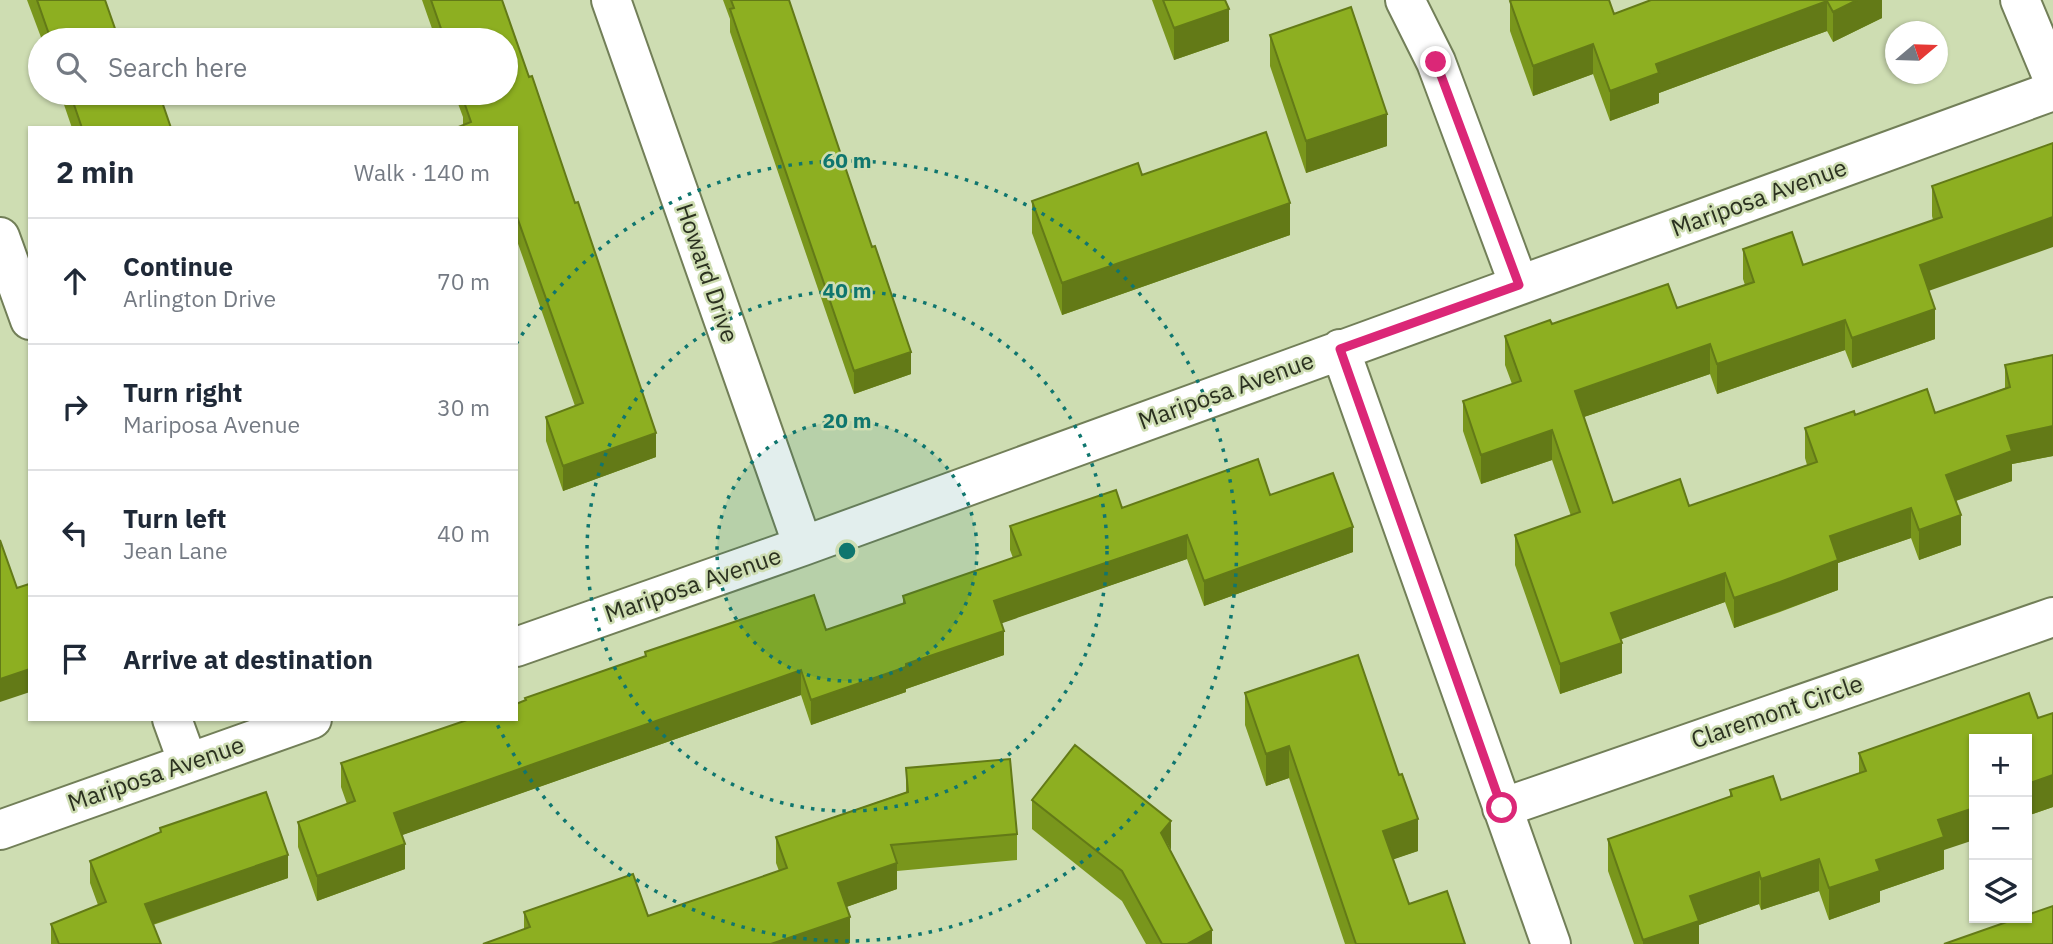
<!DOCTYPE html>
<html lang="en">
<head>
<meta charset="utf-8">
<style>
	body { margin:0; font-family:"IBM Plex Sans",sans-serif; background:#f6f6f7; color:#1f2937 }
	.controls { position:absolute; right:21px; bottom:21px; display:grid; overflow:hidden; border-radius:0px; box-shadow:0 2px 5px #0004 }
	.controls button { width:63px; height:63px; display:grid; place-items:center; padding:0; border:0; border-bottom:2px solid #e0e1e3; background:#fff; color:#1f2937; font:35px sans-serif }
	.compass { position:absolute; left:1885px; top:21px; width:63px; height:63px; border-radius:50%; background:#fff; box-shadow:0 2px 5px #0004; rotate:71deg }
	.stop { position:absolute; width:21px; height:21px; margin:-16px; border:5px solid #db2777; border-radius:50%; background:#fff }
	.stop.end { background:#db2777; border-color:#fff; box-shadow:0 2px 7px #0008 }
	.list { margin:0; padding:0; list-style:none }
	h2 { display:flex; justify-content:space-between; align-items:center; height:91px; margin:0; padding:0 28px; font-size:30px }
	h2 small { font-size:23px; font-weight:400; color:#747a83 }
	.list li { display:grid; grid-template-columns:46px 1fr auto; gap:21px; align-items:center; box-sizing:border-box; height:126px; padding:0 28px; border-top:2px solid #e0e1e3 }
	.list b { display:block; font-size:26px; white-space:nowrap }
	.list p { margin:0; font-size:23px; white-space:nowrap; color:#747a83 }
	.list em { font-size:23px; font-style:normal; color:#747a83 }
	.icon { flex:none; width:38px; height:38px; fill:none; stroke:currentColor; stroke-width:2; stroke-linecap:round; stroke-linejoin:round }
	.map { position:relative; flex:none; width:2053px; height:944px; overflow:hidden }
	.search { position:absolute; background:#fff; box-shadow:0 2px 5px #0004; left:28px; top:28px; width:490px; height:77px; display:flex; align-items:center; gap:18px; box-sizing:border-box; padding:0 24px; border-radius:38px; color:#747a83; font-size:26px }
	.panel { position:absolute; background:#fff; box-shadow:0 2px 5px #0004; left:28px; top:126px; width:490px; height:595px; border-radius:0px }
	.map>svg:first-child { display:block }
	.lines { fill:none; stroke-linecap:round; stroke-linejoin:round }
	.minor-casing { stroke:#727f58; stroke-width:42 }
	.minor { stroke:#fff; stroke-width:38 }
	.wall { fill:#79961c }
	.shaded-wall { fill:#637a17 }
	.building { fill:#8daf21; stroke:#637a17; stroke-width:2 }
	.route { stroke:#db2777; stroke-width:9 }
	.ring { fill:none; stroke:#0f766e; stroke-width:3.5; stroke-dasharray:3.5 7 }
	.labels { text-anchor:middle; stroke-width:5; stroke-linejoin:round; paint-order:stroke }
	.street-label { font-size:24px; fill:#2b3120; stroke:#ceddb2 }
	.centre { fill:#0f766e; stroke:#ceddb2; stroke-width:3.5 }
	.ring-label { font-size:21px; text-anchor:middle; font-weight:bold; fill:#0f766e; stroke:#ceddb2; stroke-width:5; stroke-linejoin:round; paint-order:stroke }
</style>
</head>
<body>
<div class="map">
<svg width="2053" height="944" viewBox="0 0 2053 944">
	<rect width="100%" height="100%" fill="#ceddb2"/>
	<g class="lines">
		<g class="minor-casing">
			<path id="minor" d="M611,0l192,546
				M1405,0l31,62 83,223
				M2020,0l33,79
				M0,237l30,83
				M1340,349l211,595
				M516,647l287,-101 1250,-455
				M172,719l16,44
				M1502,808l551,-191
				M0,830l312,-111"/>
		</g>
		<use href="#minor" class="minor"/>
	</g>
	<path class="wall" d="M27,0h78l14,40h-77z
		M422,0h80l154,457 -93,34 -17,-50v-24l29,-11 -59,-168v-110l-53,-3v-8l-9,-24h52v-53h-70z
		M723,0h66l122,374 -57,20 -124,-362v-13z
		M1152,0h73l4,41 -55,19z
		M1651,0h231v18l-49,24 -6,-11 -168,62v10l-49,18 -17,-47 -60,22 -23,-65v-30l104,13z
		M1270,35l117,111 -81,27 -36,-107z
		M60,93h99l12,35h-99z
		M2053,143l-124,148 6,48 -83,29 -7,-18 -128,44 -7,-20 -126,43 29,86 76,3 118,-41 -2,-7v-30l50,-13 80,-2 70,-25v-23l48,-10v101l-41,8v17l-56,20 5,44 -42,15 -8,-22 -73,25v27l-58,22 -46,16 -9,-26 -104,37 1,34 -62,21 -45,-129v-30l56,-19 -19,-56 -71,24 -18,-53v-30l49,-17 -7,-19v-29l47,-12 125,-16 68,-23 -2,-6v-30l60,16 130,-45 -1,-4v-30z
		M1142,175l148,60 -228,80 -30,-82v-32z
		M1270,495l83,57 -149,54 -17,-47 -186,64 3,32 -98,34v3l-95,33 -10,-30 -399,140 3,34 -88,32 -19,-54v-25l49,-18 -6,-17v-24l184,-62v-3l120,-42v-4l181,-22 77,-26v-8l110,-38 -3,-8v-24l112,-18z
		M1245,693l173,158 -25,8 16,45 56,40h-120l-56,-166 -23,8 -21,-61z
		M2053,713v94l-26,9v-77l-83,111v19l-64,22v11l-51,18 -10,-29 -58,19 -2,-6 -60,21v19h-65l-26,-73v-32l122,-42v-7l51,10 78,-27v-20l179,-35z
		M906,768l111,66v26l-120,11v18l-51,18 4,36 -2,1h-365l41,-15v-17l124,4 131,-45 -3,-8v-26l130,-45z
		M1032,800l139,51 41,93h-66l-24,-43 -90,-72z
		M160,828l128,50 -135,47 8,19h-110v-20l47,-19 -8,-22v-22l70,-29z"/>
	<path class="shaded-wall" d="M1857,0h25v18l-49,24v-30z
		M1827,1v30l-168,62v10l-49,18v-30l46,-27z
		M1229,9v32l-55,19v-32z
		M1593,44v30l-60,22v-30z
		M1387,114v32l-81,27v-32z
		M1290,203v32l-228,80v-32z
		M2053,217v30l-133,47v-29z
		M1935,309v30l-83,29v-30z
		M1845,320v30l-128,44v-30z
		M1710,344v30l-135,46v-29z
		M911,352v22l-57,20v-23z
		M2053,426v30l-41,8v17l-66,23v-29l61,-39z
		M1552,430v30l-71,24v-29z
		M656,433v24l-93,34v-25z
		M1911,508v30l-73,25v27l-104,38v-30l96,-62z
		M1961,515v30l-42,15v-30z
		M1353,527v25l-149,54v-25z
		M1187,535v24l-193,67v-25z
		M1725,573v29l-114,41v-30z
		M1004,631v24l-98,34v3l-95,33v-25l95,-36z
		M1622,643v30l-62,21v-30z
		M30,669v23l-30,10v-23z
		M801,670v25l-407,143v-25z
		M1289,746v32l-23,8v-32z
		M2053,775v32l-26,9v-32z
		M1974,808v32l-30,10v19l-64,22v11l-51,18v-32l47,-28 62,-40z
		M1418,819v32l-35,12v-32z
		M1171,821v29l-10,-17z
		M405,844v25l-88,32v-25z
		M288,855v23l-143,49v-23z
		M1819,859v32l-58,19v-31z
		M897,863v26l-59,21v-27z
		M1759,872v32l-60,21v19h-56v-4l47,-44z
		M850,917v26l-2,1h-77z
		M1212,930v14h-25z"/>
	<path class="building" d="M37,0h68l14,40h-68z
		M431,0h71l27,77 3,-1 43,127 3,-1 78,231 -93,33 -17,-49 37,-14 -67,-189v-86h-60l15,-6 -8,-23 2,-1 -2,-5h43v-53h-61z
		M731,0h58l83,247 3,-1 36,106 -57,19 -124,-362 4,-1z
		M1163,0h62l4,9 -55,19z
		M1512,0h97l5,14 37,-14h206l-24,12 -6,-11 -171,63 3,9 -49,18 -17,-47 -60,22 -23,-65z
		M1351,7l36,107 -81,27 -36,-106z
		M70,93h89l12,35h-89z
		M1266,132l24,71 -228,80 -30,-82 106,-38 4,12z
		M2053,143v74l-133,48 15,44 -83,29 -7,-18 -128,44 -7,-20 -135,47 38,112 67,-24 9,27 128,-44 -12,-34 49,-17 1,4 72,-26 8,24 75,-26 -5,-22 48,-10v71l-46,10 5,15 -66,24 15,40 -42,15 -8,-22 -81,28 8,24 -58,22 -46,16 -9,-25 -114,40 11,30 -62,21 -45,-129 65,-23 -28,-82 -71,25 -18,-54 58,-20 -16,-45 45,-16 2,4 116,-40 9,24 77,-26 -11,-33 49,-17 11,33 139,-48 -10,-31z
		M1258,459l12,36 63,-22 20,54 -149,54 -17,-46 -193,66 10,30 -98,33v3l-95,33 -10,-30 -407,143 11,31 -88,32 -19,-54 57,-21 -14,-38 129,-44h46v-15l10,-4 -1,-2 121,-42 -1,-4 169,-57 12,35 79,-27 -2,-7 118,-41 -11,-29 106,-36 6,18z
		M0,540l17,48 12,-4 1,3v82l-30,10z
		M1358,655l41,120 3,-1 16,45 -35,12 26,73 38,-13 18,53h-109l-67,-198 -23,8 -21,-61z
		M2029,693l9,25 15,-5v62l-26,9v-45h-53v69l-36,12 6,17 -68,23 4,11 -51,17 -10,-29 -58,20 -2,-7 -69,24 9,25 -56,19 -35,-101 124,-43 -2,-6 43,-14 8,24 85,-29 -7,-18z
		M1075,745l96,76 -10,12 51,97 -25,14h-25l-40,-73 -90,-71z
		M1010,759l7,75 -126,11 6,18 -59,20 12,34 -79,27h-288l47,-17 -6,-15 109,-38 15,42 139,-48 -11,-31 132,-45 -2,-24z
		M266,792l22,63 -143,49 16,40h-102l-8,-20 55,-22 -16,-41 71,-29 -1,-4z
		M2053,906v38h-109l74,-26h9v-3z"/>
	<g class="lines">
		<path class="route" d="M1436,62l83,223 -179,64 162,459"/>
	</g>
	<circle cx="847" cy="551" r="130" fill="#0f766e" fill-opacity=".12"/>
	<g class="ring">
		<circle cx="847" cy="551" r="130"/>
		<circle cx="847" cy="551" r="260"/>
		<path d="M516 344A390 390 0 1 1 496 722"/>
	</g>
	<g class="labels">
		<g class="street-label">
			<text transform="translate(1759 198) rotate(-20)" y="8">Mariposa Avenue</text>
			<text transform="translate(707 273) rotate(71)" y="8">Howard Drive</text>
			<text transform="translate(1226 391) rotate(-20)" y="8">Mariposa Avenue</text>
			<text transform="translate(693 585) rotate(-19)" y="8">Mariposa Avenue</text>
			<text transform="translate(1777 712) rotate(-19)" y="8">Claremont Circle</text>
			<text transform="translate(156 774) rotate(-19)" y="8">Mariposa Avenue</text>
		</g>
	</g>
	<circle cx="847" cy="551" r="10" class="centre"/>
	<g class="ring-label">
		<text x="847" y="168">60 m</text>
		<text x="847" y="298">40 m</text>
		<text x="847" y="428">20 m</text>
	</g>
</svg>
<div class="controls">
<button>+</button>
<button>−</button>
<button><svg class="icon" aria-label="layers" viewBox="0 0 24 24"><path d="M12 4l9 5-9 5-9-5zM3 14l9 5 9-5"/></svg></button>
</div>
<svg class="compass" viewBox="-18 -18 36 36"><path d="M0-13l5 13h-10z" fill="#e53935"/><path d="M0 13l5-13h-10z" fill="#747a83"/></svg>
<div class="stop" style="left:1502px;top:808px"></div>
<div class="stop end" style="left:1436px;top:62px"></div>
<div class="search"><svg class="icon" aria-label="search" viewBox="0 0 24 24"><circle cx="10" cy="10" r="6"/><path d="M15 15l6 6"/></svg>Search here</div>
<section class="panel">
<h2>2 min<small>Walk · 140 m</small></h2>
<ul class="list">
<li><svg class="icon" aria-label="ahead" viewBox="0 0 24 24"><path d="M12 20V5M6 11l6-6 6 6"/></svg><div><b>Continue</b><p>Arlington Drive</p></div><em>70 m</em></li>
<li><svg class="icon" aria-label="right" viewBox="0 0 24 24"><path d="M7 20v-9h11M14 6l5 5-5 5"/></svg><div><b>Turn right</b><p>Mariposa Avenue</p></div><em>30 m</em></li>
<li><svg class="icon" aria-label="left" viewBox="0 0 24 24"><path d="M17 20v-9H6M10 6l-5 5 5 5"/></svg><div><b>Turn left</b><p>Jean Lane</p></div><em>40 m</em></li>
<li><svg class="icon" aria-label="arrive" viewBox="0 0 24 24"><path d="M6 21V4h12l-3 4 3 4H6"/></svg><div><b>Arrive at destination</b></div></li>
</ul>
</section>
</div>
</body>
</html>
